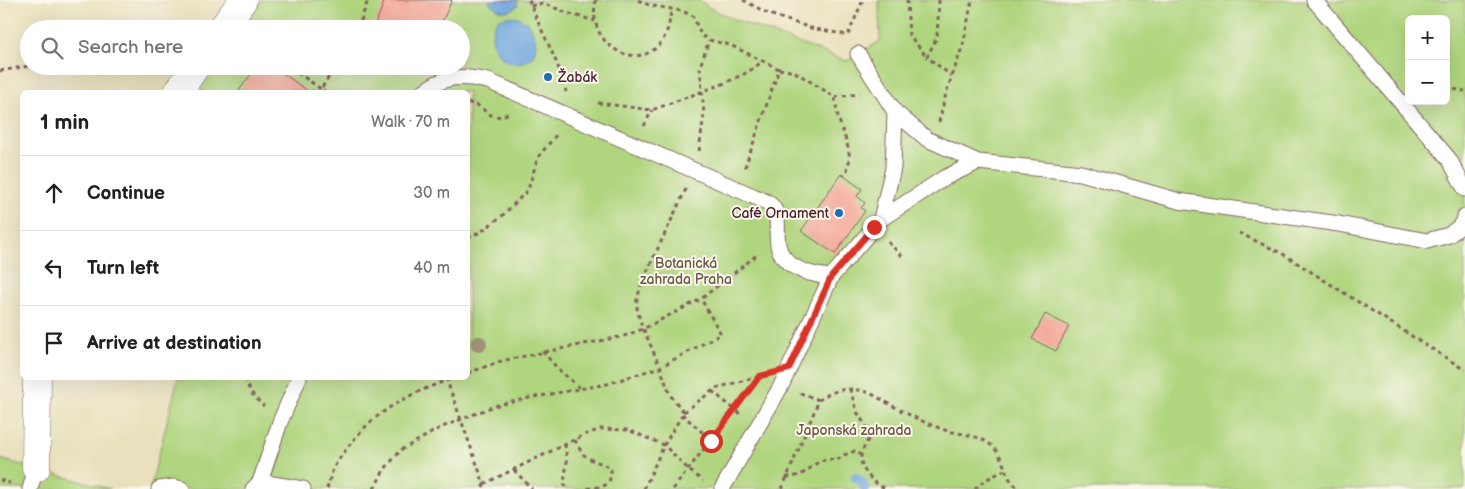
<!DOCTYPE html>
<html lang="en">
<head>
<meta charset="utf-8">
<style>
	body { margin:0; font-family:"Balsamiq Sans",sans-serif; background:#f6f6f6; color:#202124 }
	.controls { position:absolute; right:15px; top:15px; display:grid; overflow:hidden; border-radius:8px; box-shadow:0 5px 20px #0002 }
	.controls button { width:45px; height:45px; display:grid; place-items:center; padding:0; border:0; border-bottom:1px solid #e0e0e0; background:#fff; color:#202124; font:25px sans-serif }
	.stop { position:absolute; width:15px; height:15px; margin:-11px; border:4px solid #d93025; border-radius:50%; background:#fff }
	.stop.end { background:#d93025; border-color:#fff; box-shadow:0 1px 5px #0008 }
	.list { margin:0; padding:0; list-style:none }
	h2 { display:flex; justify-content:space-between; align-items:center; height:65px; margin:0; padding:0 20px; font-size:21px }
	h2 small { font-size:16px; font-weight:400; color:#757577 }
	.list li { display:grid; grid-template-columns:32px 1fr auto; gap:15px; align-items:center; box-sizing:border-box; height:75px; padding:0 20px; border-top:1px solid #e0e0e0 }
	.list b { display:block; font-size:19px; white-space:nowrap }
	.list em { font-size:16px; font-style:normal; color:#757577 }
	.icon { flex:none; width:28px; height:28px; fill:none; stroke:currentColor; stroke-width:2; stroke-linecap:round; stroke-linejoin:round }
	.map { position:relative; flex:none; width:1465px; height:489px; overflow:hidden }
	.search { position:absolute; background:#fff; box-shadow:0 5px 20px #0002; left:20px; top:20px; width:450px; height:55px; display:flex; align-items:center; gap:12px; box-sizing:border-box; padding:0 18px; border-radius:28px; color:#757577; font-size:19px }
	.panel { position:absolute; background:#fff; box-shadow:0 5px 20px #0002; left:20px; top:90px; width:450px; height:290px; border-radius:8px }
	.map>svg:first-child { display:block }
	.green { fill:#b0d57f; stroke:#7d7a55; fill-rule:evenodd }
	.water { fill:#72a7df; stroke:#5e6385 }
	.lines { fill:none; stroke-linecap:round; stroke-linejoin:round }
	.stream { stroke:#72a7df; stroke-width:9 }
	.building { fill:#f3a495 }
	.service-casing { stroke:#82635e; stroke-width:17 }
	.minor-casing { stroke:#82635e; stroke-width:29 }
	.path { stroke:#82635e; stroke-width:3; stroke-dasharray:4 4; stroke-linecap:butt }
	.service { stroke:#fff; stroke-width:15 }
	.minor { stroke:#fff; stroke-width:28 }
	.tree { fill:#a3957a }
	.route { stroke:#d93025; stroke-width:6 }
	.poi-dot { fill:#1f6fb2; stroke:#fbf7ec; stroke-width:2 }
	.labels { text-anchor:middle; stroke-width:4; stroke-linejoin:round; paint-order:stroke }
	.poi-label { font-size:14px; fill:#4a1f2b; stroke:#fbf7ec; text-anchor:start }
	.park-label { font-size:14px; fill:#695644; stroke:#fbf7ec }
</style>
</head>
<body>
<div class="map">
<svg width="1465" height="489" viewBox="0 0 1465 489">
	<rect width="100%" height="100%" fill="#fbf7ec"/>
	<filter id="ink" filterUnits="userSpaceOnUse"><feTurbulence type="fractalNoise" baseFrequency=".02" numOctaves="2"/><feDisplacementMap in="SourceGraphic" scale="10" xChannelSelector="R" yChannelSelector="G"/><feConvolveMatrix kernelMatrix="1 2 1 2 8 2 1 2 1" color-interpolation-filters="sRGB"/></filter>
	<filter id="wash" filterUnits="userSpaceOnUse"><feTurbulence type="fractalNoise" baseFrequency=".0096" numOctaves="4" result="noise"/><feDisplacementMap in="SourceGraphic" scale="20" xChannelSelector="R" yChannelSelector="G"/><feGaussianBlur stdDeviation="1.12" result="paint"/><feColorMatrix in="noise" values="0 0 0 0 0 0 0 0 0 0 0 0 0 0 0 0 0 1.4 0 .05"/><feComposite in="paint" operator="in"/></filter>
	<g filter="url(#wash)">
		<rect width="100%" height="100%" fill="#e9e1bd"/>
		<path class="green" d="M262,0h439l5,6 27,13 114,42 33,-20 -1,-41h586v489h-1315l28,-111h290v-286h-265l-3,-5 14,-21h247v-37h-220zM1409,19h37v82h-37z
			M0,459l110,30h-110z"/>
		<path class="water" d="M490,0h28l-1,6c-10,9 -19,5 -28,-4z
			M505,17c4,0 8,-1 12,0 14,3 24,26 16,38 -2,4 -4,5 -8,6 -26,11 -42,-26 -27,-41 2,-1 5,-2 7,-3z"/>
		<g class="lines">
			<path class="stream" d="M855,477l8,6 2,6"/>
		</g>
		<g id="blocks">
			<path class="building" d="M385,0h67l-13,29h-66z
				M257,66h16l36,26h-71z
				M841,174l21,15 -5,7 8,7 -4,5 4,3 -30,43 -34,-23z
				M1045,314l24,12 -13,25 -24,-12z"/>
		</g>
	</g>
	<g filter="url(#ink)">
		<use href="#blocks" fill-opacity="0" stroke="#82635e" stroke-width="1"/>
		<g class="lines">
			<g class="service-casing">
				<path id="service" d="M1314,0l135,159 16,30
					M858,54l37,58 32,27 51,23 103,11 98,28 160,23 88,17 22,-6 14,-11 2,-7
					M423,92c21,-17 40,-17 65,-11l265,115c5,2 13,5 17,8 12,11 5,27 8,41 5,24 33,30 53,32
					M881,219l63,-41 34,-16
					M260,482l43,7
					M30,489l6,-21
					M159,489l15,-2 8,2
					M253,489l7,-7 20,-60 19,-44
					M722,489l59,-103 50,-109 50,-58 12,-51 2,-56"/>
			</g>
			<g class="minor-casing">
				<path id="minor" d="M222,29l21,-29
					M178,92l18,-26
					M36,468l1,-90"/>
			</g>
			<path class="path" d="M529,0c11,31 30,60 37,92
				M596,0c-14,56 72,87 75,8
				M638,0l11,5 33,6 11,5 8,19 8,5 21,5 49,24 -35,101
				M743,0l26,14 42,14 37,7 15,-35
				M907,0l2,35 18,22
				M939,0l-2,37 -10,20 25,19
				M531,6c14,-5 23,2 36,7 9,3 18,5 28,8
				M289,29l4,-5
				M343,29l9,-4 7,1
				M358,29l10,-29
				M293,66l5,7 23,16
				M779,69l16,3 40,25c1,8 2,16 4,23 6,21 17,36 5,56
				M0,71l29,-5
				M1446,88l19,3
				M326,92l-5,-3 15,-23
				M835,97l24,-3
				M468,103c18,0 19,22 41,10
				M598,103l54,7 73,-27 23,-11 15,-11
				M939,122l7,-29 17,-48 9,-45
				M644,126l8,-16
				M699,151l5,-37 -4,-47 9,-27
				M1239,233l44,21 182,116
				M468,238l14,-7 21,-16 25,-25 10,-33 19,-23
				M888,242l14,14
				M543,351c11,15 24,27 39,38
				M468,373l33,-12 123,-25 19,-7 58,-30 57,-45
				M246,378c2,12 8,20 18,28
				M446,378l38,106 -2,5
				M850,389l7,23 14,22c-3,7 -9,15 -10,22 -2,14 14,28 25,33
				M712,391l28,23
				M800,393l19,7
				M684,412l32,-24 45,-12
				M682,414l39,35
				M575,440c2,4 5,10 8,14 9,9 20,7 28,16 0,19 -9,16 -26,19
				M565,444l2,17 -3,23 4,5
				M514,470l18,19
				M786,477c26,1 25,-22 51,-17l7,-5 11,-4 6,4
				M0,480l10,3
				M484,484l100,-49 17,-6 27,1 36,15 25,25 14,11
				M327,489c2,-7 4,-15 7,-22 3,-5 7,-11 11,-16 27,-39 64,-58 109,-73
				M374,489l10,-19 17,-20 39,-22 54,-22 35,-8 78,-14 53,-17 61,-33 -20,-35
				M644,489l20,-44 20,-33 -14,-17 -10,-28 -20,-46 -4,-18 6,-21 44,-93
				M673,489l85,-110
				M782,489l37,-89c11,-8 25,-13 39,-10 13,2 24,10 35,16 16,9 34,18 52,24 17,5 36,4 49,18 12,12 10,32 26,41
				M975,489l10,-9 20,-10"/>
			<use href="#service" class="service"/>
			<use href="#minor" class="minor"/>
		</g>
		<circle class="tree" cx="479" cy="344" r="8"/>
	</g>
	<g class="lines" filter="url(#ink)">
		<path class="route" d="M711,441l49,-65 29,-7 42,-92 43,-50"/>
	</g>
	<g class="poi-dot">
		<circle cx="548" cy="77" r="5"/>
		<circle cx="839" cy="213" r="5"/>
	</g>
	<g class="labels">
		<g class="poi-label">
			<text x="558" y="82">Žabák</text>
			<text x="829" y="218" text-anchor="end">Café Ornament</text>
		</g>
		<g class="park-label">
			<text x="686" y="268">Botanická<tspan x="686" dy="16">zahrada Praha</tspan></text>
			<text x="854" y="435">Japonská zahrada</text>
		</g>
	</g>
</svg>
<div class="controls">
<button>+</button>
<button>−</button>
</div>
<div class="stop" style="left:711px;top:441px"></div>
<div class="stop end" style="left:874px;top:227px"></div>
<div class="search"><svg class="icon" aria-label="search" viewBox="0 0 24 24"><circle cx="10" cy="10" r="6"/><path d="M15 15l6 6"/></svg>Search here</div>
<section class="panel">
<h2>1 min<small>Walk · 70 m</small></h2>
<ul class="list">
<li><svg class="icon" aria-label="ahead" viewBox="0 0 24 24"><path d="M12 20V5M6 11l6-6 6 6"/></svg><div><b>Continue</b></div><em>30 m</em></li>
<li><svg class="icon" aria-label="left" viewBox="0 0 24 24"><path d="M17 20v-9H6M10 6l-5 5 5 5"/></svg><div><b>Turn left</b></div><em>40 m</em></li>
<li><svg class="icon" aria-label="arrive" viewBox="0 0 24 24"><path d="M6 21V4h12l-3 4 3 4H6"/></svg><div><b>Arrive at destination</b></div></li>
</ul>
</section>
</div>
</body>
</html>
